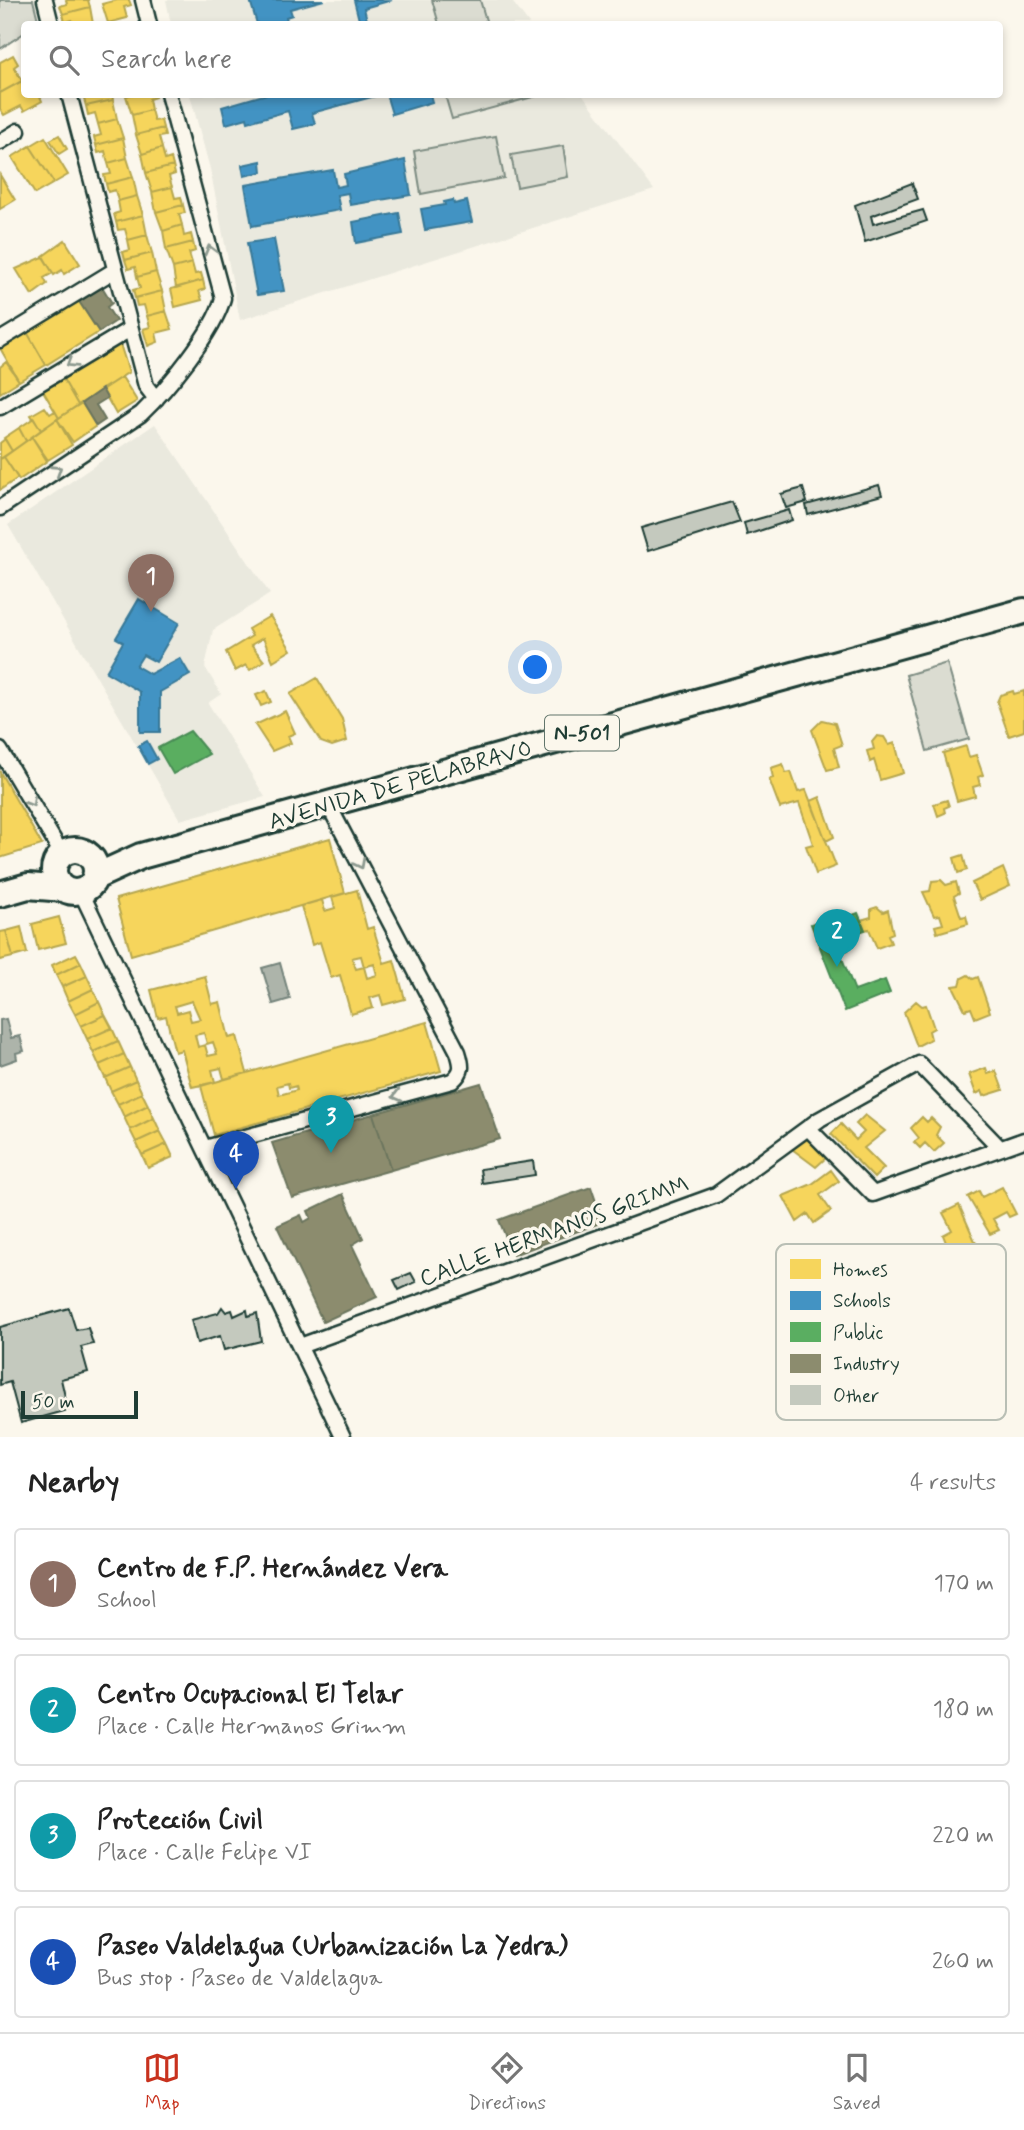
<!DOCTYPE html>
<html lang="en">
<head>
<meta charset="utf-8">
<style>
	body { margin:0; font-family:Mynerve,sans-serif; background:#f6f6f6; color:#222 }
	.scale { position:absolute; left:21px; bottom:18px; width:117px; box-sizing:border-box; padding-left:7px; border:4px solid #1f3d34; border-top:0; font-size:19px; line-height:24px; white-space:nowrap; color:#1f3d34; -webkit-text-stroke:5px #fbf7ec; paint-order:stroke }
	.you { position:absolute; left:536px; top:668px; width:24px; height:24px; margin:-18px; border:5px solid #fff; border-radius:50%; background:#1a73e8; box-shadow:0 0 0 10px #1a73e833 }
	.badge { display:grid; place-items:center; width:46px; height:46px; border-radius:50%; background:#c8321e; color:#fff; font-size:23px; font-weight:700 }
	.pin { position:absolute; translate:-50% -58px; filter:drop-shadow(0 2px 4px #0008) }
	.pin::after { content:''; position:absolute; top:37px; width:24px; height:21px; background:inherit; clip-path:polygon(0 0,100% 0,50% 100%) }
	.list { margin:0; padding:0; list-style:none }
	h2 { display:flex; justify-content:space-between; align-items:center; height:91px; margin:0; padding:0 28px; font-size:30px }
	h2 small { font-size:23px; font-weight:400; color:#767676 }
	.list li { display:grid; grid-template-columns:46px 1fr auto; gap:21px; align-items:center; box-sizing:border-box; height:112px; margin:0 14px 14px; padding:0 14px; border:2px solid #e0e0e0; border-radius:7px }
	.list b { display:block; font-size:26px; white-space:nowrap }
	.list p { margin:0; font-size:23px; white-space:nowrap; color:#767676 }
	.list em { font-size:23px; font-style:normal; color:#767676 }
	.icon { flex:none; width:38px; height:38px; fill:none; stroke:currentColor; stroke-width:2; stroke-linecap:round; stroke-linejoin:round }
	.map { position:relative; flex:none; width:1024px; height:1437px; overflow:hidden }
	.search { position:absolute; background:#fff; box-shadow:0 4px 10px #0003; left:21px; right:21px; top:21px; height:77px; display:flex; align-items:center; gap:18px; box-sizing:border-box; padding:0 24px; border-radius:7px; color:#767676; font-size:26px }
	.sheet { height:595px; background:#fff }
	nav { display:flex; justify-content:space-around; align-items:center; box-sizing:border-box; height:98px; border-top:2px solid #e0e0e0; background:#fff; font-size:19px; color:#767676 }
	nav a { display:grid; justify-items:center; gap:4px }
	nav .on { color:#c8321e }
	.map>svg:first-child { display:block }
	.built { fill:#eae9de }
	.green { fill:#dbdcd1; stroke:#7d8c82; stroke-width:2 }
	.water { fill:#adb4aa; stroke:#74847b; stroke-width:2 }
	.homes { fill:#f6d55c; stroke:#b6a750; stroke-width:2; fill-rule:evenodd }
	.schools { fill:#4393c3; stroke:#387998; stroke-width:2 }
	.public { fill:#5aae61; stroke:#488c54; stroke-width:2 }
	.industry { fill:#8c8c6e; stroke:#6b745d; stroke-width:2 }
	.building { fill:#c4c9be; stroke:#1f3d34; stroke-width:2 }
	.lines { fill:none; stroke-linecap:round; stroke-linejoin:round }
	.minor-casing { stroke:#1f3d34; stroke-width:19 }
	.trunk-casing { stroke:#1f3d34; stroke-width:30 }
	.minor { stroke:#fbf7ec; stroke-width:14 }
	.trunk { stroke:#fbf7ec; stroke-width:24 }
	.oneway { stroke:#8d9a90 }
	.labels { text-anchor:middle; stroke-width:7; stroke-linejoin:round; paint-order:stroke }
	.shield { fill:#fbf7ec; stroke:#61756b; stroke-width:2 }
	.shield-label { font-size:21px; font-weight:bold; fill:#1f3d34 }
	.street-label { font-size:23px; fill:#1f3d34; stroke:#fbf7ec }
	.key { fill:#fbf7ec; stroke:#b9bfb5; stroke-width:2 }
	.key-label { font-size:19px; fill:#1f3d34 }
</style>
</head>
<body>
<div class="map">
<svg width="1024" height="1437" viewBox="0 0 1024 1437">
	<rect width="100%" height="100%" fill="#fbf7ec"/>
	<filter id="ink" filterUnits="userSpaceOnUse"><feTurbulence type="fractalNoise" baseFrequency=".0143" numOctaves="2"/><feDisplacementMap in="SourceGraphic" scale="14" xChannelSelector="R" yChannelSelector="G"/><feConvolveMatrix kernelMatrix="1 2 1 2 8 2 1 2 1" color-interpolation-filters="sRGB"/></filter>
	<g filter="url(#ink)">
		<path class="built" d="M166,0h345l18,24h-358z
			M190,95h393l71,95 -414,130 -30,-151z
			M155,424l115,170 -57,36 -8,37 16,27 -13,9 57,94 -85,23 -172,-295z"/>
		<path class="green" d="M0,0h33l6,24h-15v9l-24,16z
			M432,0h48l7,24h-48z
			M540,95l-88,24 -7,-24 95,-1z
			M496,136l8,42 -83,16 -7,-43z
			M563,146l5,31 -51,10 -6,-32z
			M947,663l22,76 -42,12 -21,-76z"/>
		<path class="water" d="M280,963l10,36 -17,5 -11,-36z
			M6,1019l5,19 9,-2 4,15 -8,2 1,6 -17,6v-45z"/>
		<path class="homes" d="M66,0h22l2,7 -27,7 -3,-8 7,-2z
			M117,0h12l2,5 -7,2 3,11 -19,5 -6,-19z
			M90,7l3,17h-20l-1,-4 -7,2 -2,-8z
			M13,55l5,9 -4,3 8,14 -22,12v-31z
			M22,81l2,13h15l3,7 -18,10 -3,-5 -17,9 -4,-6v-16z
			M90,94h22l1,6 -27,6 -2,-7z
			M133,94h21l1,3 -6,2 2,11 -19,5 -6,-19z
			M113,100l4,19 -19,5 -3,-11 -7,2 -2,-9z
			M151,110l3,11 7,-1 2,8 -27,7 -4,-20z
			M117,119l6,19 -27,7 -2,-8 7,-2 -3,-11z
			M163,128l2,8 -6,1 3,11 -20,6 -6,-19z
			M59,135l8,14 -8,5 -9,-14z
			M45,137l23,38 -14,8 -24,-37z
			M123,138l4,20 -19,5 -3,-12 -7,2 -2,-8z
			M30,146l24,37 -19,11 -23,-37z
			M162,148l3,12 6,-2 2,8 -27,7 -4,-19z
			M127,158l6,19 -27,7 -2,-9 7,-1 -3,-11z
			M173,166l2,8 -6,2 3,11 -20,5 -6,-19z
			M0,175l15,25 -15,9z
			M133,177l4,19 -19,5 -3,-11 -7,2 -2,-8z
			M172,187l3,11 6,-1 2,8 -27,7 -4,-20z
			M137,196l6,19 -27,7 -2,-8 6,-2 -2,-11z
			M183,205l2,8 -6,1 3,11 -19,6 -7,-19z
			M143,215l4,20 -19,5 -3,-11 -7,1 -2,-8z
			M182,225l2,11 7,-2 2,8 -27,7 -3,-18z
			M147,235l5,18 -27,7 -2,-8 7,-2 -2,-10z
			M65,240l15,24 -16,10 -2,-4 -8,5 -11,-19z
			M193,242l2,9 -6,2 3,10 -19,5 -7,-19z
			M152,253l4,19 -19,5 -2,-10 -7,2 -3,-9z
			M43,257l10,16 -9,5 3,6 -15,11 -16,-26z
			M192,263l3,11 6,-1 2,7 -27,8 -3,-20z
			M156,272l6,19 -27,7 -2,-8 7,-2 -3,-11z
			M203,280l2,9 -6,2 3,9 -27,7 -4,-18z
			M162,291l4,20 -19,5 -3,-11 -7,1 -2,-8z
			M78,300l21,32 -53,33 -19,-33z
			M166,311l6,18 -16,4 2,9 -10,4 -5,-17 7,-2 -3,-11z
			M27,332l19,33 -27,16 -19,-33z
			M120,344l9,28 -51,33 -16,-28z
			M6,362l13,19 -19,12v-26z
			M62,377l16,28 -19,13 -17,-29z
			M122,377l15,24 -21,13 -14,-25z
			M82,403l14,23 -23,16 -16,-23z
			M45,407l5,7 5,-3 4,7 -18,12 -10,-15z
			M34,418l7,12 -15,11 -7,-13z
			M57,419l15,26 -24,15 -16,-23z
			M19,428l7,13 -14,10 -8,-13z
			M32,437l15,24 -28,19 -15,-23z
			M5,439l7,12 -12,8v-16z
			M4,457l14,21 -18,12v-31z
			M270,616l21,34 -18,11 -10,-23 -12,7 13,16 -14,9 -4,-5 -11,6 -9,-19 26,-16 -4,-7z
			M317,678l25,41 5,22 -15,5 -11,-4 -31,-48z
			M266,691l5,11 -10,4 -5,-11z
			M1013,691l1,3 10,-3v40l-15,5 -12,-34 3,-7z
			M285,711l10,22 -7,3 3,7 -19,8 -17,-26z
			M822,720l13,3 7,22 -8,3 5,19 -12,3 -15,-40z
			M877,736l7,1 5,8 6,-2 8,30 -23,7 -6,-20 -4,2 -3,-11 7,-2 -2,-7z
			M966,746l3,11 7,-2 7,20 -5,2 2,8 -7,2 2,9 -18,5 -14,-48z
			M783,764l3,9 5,-1 7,20 8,-2 30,76 -20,8 -10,-28 7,-2 -14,-41 -19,5 -11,-29 4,-1 -2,-10z
			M0,772l42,73 -42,13z
			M820,797l14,40 -8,4 -15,-40z
			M947,800l2,6 -5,2 1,5 -7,3 -4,-12z
			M330,838l15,55 -214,62 -15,-56z
			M963,855l4,15 -9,3 -4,-15z
			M1003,868l7,18 -30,14 -8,-17z
			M941,880l5,5 10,-3 3,11 -5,3 7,21 5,-1 2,8 -31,9 -2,-7 8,-2 -3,-9 -6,1 -11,-24 7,-1 2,-10z
			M357,890l10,39 6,-2 11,36 10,-3 11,39 -22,6 -3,-10 -10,3 3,10 -22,6 -11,-39 -9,3 -11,-36 -8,3 -11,-39 21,-6 3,11 10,-3 -3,-11zM361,956l3,11 10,-3 3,11 -10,3 -3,-11 -8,2 -4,-11z
			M877,907l6,5 5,-2 5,23 -5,2 3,8 -14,5 -8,-19 -4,1 -4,-10 10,-3v-8z
			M59,917l7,26 -28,7 -6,-26z
			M21,927l6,26 -14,4 -7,-26z
			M6,931l7,26 -13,3v-28z
			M76,954l5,9 -25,12 -4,-10z
			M81,963l6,13 -25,11 -6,-12z
			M968,975l5,4 5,-2 12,35 -15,6 -4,-10 -6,2 -12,-24 7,-1 2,-7z
			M87,976l6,13 -25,12 -6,-14z
			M205,976l7,28 8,-2 9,36 8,-2 10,37 -23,6 -3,-11 -9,2 3,12 -23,5 -10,-37 -7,2 -9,-36 -8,2 -7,-28zM192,1001l8,18 -9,2 -3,-11 -11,3 -2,-7zM204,1033l3,11 6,-2 4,12 -9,2 -3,-11 -7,2 -3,-12z
			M93,989l6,13 -24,12 -7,-13z
			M916,1001l6,5 4,-1 8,23 -5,3 2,8 -14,7 -13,-34z
			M99,1002l6,13 -24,11 -6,-12z
			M105,1015l7,13 -25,11 -6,-13z
			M427,1022l14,49 -227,64 -13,-49zM288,1083l1,5 7,-2 1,4 -18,5 -2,-9z
			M112,1028l6,13 -25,11 -6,-13z
			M118,1041l6,13 -25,11 -6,-13z
			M124,1054l6,13 -25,11 -6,-13z
			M130,1067l6,13 -25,11 -6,-13z
			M986,1068l2,6 8,-3 7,19 -19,6 -2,-5 -6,3 -7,-20z
			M136,1080l6,13 -24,11 -7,-13z
			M142,1093l6,12 -24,12 -6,-13z
			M148,1105l6,13 -24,12 -6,-13z
			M865,1115l20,16 -21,17 20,20 -10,10 -43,-44 10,-10 15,16 8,-8 -8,-8z
			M922,1117l5,5 4,-4 9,9 -4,8 8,8 -10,9 -9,-9 -5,5 -6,-6 5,-4 -8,-10z
			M154,1118l6,13 -24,11 -6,-12z
			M160,1131l7,13 -25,11 -6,-13z
			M808,1137l19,20 -11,10 -24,-18z
			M167,1144l6,13 -25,11 -6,-13z
			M831,1170l8,11 -19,14 11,16 -17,12 -6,-9 -11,8 -14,-26 29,-12z
			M1002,1187l14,27 -7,3 -3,-5 -13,7 6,11 -9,4 -22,-37 11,-6 3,6z
			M959,1205l20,45 -7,4 7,12 -22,11 -15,-29 5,-3 -4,-10 9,-5 -9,-17z"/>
		<path class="schools" d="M250,0h74l-34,9 2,6 -6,2 2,7h-31z
			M354,0h38l-28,8 4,16h-8z
			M383,94l-71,19 3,11 -22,5 -5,-18 -40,11 -1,-4 -21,6 -4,-17 45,-13z
			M386,94h44l2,8 -40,12z
			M405,160l6,35 -61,10 -2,-12 -11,2 3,15 -88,16 -7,-41 88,-15 3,17 10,-2 -2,-11z
			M261,161l1,11 -18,4 -2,-11z
			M453,200l1,4 13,-3 5,21 -47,8 -4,-21 24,-4 -1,-3z
			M399,213l4,21 -47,9 -3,-21z
			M274,239l10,52 -27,4 -10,-52z
			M139,599l40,24 -23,39 -13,-7 -7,11 14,8 30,-16 10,17 -30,17v40h-20v-40l-34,-20 17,-30 -7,-4z
			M147,741l10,18 -9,5 -10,-18z"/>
		<path class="public" d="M190,731l19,23 -36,20 -15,-26z
			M858,913l7,17 -21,8 4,12 -8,3 13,33 2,5 30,-11 5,13 -45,18 -34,-87 12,-5 3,6z"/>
		<path class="industry" d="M101,285l11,18 -5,4 9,14 -17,11 -21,-32z
			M102,389l5,9 -11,7 9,15 -9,6 -14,-23z
			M481,1083l19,56 -109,31 -18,-56z
			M373,1114l18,56 -99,28 -20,-55z
			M591,1187l12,35 -90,33 -14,-35z
			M343,1194l20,44 -11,7 25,52 -54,25 -46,-96 24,-11 3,7 7,-4 -3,-7z"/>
		<path class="building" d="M912,183l6,16 -47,17 2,8 50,-14 4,11 -62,21 -10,-37z
			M879,485l3,10 -74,20 -2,-10z
			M803,488l4,14 -21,6 -5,-14z
			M732,502l8,20 -92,29 -7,-23z
			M789,510l3,10 -45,15 -3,-12z
			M533,1161l2,14 -53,8 -2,-14z
			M411,1273l5,9 -17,8 -5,-10z
			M222,1307l4,5 6,-2 2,6 13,-6 1,6 9,-3 4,28 -37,9 -4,-14 -23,7 -6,-23 27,-7z
			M69,1308l7,22 12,-2 5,16 -12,3 7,25 -27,7 7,31 -47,13 -11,-41 -10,3v-58z"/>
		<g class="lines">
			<g class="minor-casing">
				<path id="minor" d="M45,0l6,24
					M143,0l6,24
					M69,94l77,292 10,13
					M0,142l18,-11
					M0,340l115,-70
					M0,407l130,-78
					M0,508l141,-94c25,-24 73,-82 82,-116l-55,-204
					M0,750l62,104
					M81,892l262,545
					M808,1128l65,66 151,-54
					M205,1148l247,-67c12,-10 10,-16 6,-29l-130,-248
					M300,1346l416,-151 104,-76 99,-55 81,84"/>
			</g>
			<g class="trunk-casing">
				<path id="trunk" d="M54 871a21 21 0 1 1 42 0a21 21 0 1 1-42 0Z
					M95,877l46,-21 883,-245
					M0,894l28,-8 36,3"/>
			</g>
			<use href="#minor" class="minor"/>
			<use href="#trunk" class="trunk"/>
		</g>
		<defs><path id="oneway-chevron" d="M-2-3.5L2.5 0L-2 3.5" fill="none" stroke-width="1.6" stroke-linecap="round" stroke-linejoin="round" transform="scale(1.75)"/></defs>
		<g class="oneway">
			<use href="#oneway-chevron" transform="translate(210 250) rotate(-105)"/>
			<use href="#oneway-chevron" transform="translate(71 363) rotate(148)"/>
			<use href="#oneway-chevron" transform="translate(57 470) rotate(-33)"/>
			<use href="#oneway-chevron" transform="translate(31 802) rotate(59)"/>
			<use href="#oneway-chevron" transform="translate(360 864) rotate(63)"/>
			<use href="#oneway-chevron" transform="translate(397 1096) rotate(165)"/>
		</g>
	</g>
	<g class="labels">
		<rect class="shield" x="545" y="715.5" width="74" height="35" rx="5"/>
		<g class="shield-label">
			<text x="582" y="740">N-501</text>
		</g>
		<g class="street-label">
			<text transform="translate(400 784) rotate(-16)" y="8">AVENIDA DE PELABRAVO</text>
			<text transform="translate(554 1230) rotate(-20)" y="8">CALLE HERMANOS GRIMM</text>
		</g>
	</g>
	<rect x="776" y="1244" width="230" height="176" rx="10" class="key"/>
	<rect x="790" y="1259" width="31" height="20" fill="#f6d55c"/>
	<rect x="790" y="1291" width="31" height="19" fill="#4393c3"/>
	<rect x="790" y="1322" width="31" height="20" fill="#5aae61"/>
	<rect x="790" y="1354" width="31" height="19" fill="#8c8c6e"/>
	<rect x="790" y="1385" width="31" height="20" fill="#c4c9be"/>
	<g class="key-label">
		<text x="833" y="1276">Homes</text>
		<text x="833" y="1307">Schools</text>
		<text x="833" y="1339">Public</text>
		<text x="833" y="1370">Industry</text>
		<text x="833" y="1402">Other</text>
	</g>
</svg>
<div class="scale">50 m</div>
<div class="you"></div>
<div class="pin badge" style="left:151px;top:612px;background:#8d6e63">1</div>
<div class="pin badge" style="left:837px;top:967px;background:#0f9aa8">2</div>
<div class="pin badge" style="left:331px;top:1153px;background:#0f9aa8">3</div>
<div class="pin badge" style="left:236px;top:1189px;background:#1a4fb4">4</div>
<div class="search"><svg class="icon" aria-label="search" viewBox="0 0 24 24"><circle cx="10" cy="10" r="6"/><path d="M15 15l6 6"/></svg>Search here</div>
</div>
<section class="sheet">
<h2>Nearby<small>4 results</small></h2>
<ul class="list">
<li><span class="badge" style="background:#8d6e63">1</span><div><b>Centro de F.P. Hernández Vera</b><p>School</p></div><em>170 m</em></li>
<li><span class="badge" style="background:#0f9aa8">2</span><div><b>Centro Ocupacional El Telar</b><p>Place · Calle Hermanos Grimm</p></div><em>180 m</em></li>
<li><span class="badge" style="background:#0f9aa8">3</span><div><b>Protección Civil</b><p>Place · Calle Felipe VI</p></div><em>220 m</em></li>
<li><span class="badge" style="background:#1a4fb4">4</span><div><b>Paseo Valdelagua (Urbanización La Yedra)</b><p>Bus stop · Paseo de Valdelagua</p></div><em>260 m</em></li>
</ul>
</section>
<nav>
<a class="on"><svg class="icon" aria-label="map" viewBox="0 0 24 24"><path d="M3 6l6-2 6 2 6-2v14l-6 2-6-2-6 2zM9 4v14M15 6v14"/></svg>Map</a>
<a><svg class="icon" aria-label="directions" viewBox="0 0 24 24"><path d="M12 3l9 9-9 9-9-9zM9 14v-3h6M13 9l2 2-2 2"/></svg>Directions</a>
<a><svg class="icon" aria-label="saved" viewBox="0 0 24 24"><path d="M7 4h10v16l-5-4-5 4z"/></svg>Saved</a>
</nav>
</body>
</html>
